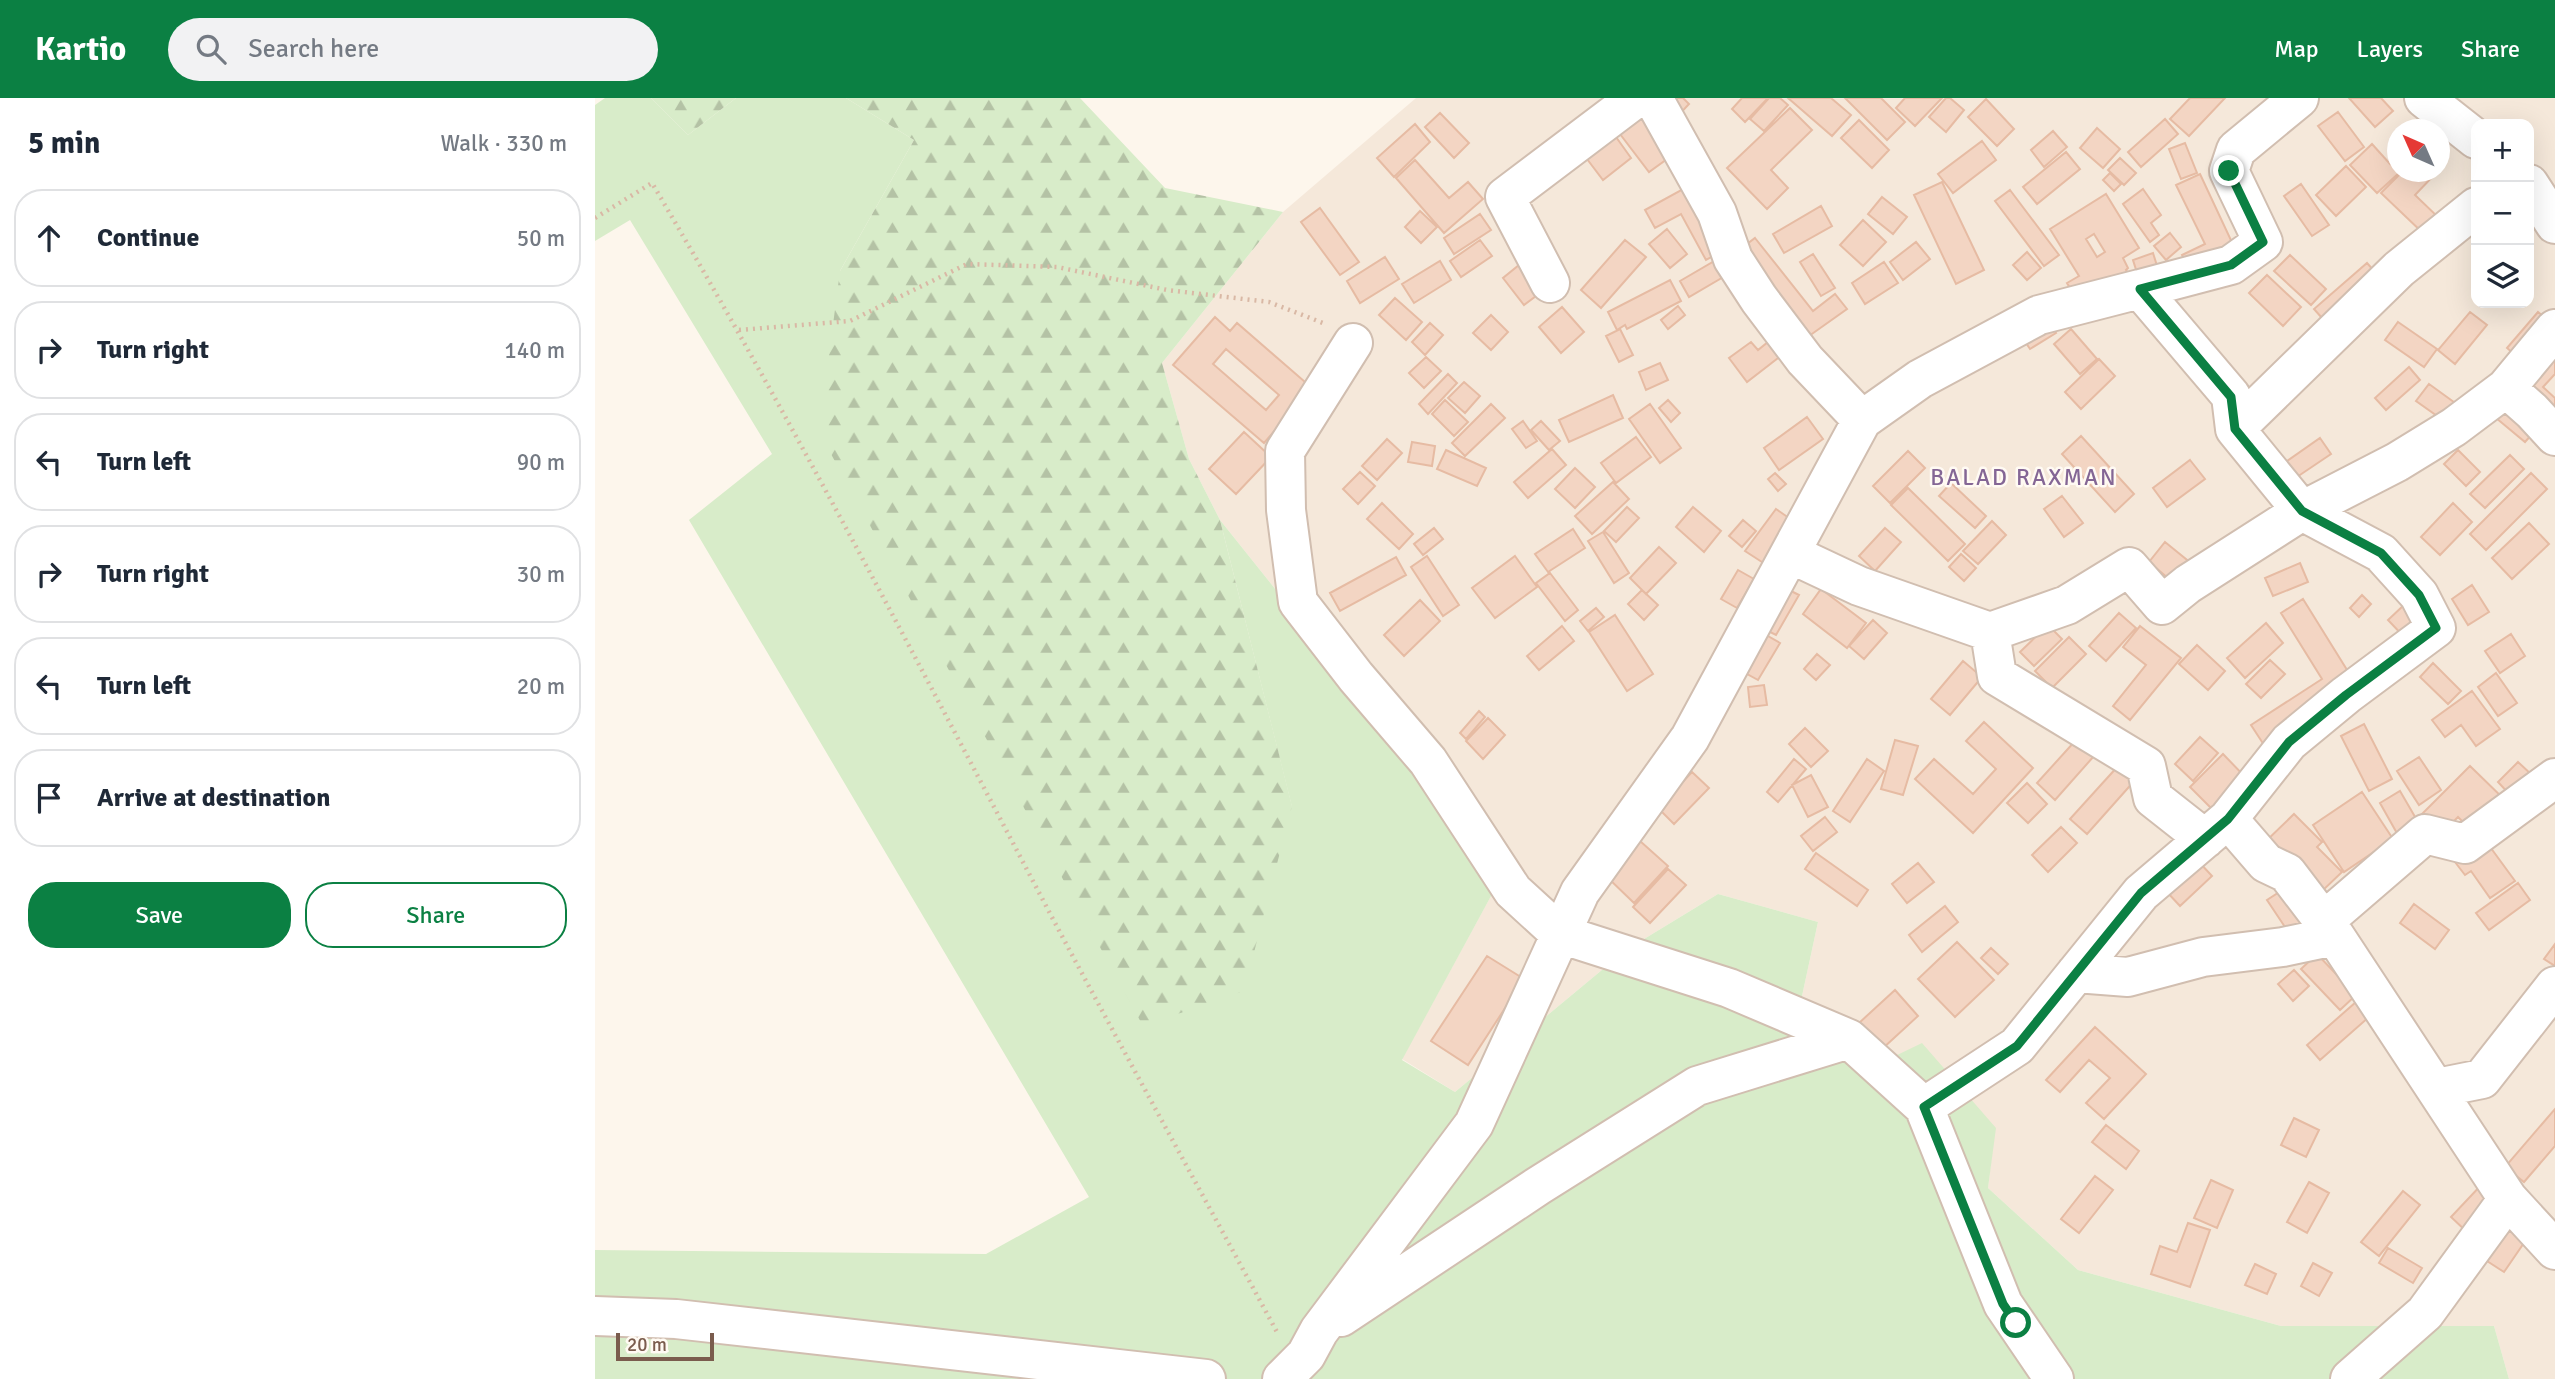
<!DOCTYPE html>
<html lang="en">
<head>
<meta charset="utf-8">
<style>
	body { margin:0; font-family:Signika,sans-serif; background:#f2f2f3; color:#1f2937 }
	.controls { position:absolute; right:21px; top:21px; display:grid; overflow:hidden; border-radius:14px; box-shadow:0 7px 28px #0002 }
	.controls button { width:63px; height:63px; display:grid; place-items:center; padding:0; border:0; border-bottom:2px solid #e0e1e3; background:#fff; color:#1f2937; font:35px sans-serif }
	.compass { position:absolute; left:1792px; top:21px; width:63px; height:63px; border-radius:50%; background:#fff; box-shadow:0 7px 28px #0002; rotate:315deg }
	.scale { position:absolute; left:21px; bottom:18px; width:98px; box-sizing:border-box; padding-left:7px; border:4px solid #7a5c4d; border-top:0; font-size:19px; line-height:24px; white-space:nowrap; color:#7a5c4d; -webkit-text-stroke:5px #fffaf3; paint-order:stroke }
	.stop { position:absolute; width:21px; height:21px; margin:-16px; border:5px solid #0b8043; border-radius:50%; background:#fff }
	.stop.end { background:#0b8043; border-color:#fff; box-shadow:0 2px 7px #0008 }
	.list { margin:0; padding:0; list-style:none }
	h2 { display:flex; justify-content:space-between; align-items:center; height:91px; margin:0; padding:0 28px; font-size:30px }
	h2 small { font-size:23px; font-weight:400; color:#747a83 }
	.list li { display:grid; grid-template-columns:46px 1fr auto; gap:21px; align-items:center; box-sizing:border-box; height:98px; margin:0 14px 14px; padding:0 14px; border:2px solid #e0e1e3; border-radius:28px }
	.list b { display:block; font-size:26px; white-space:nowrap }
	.list em { font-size:23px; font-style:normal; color:#747a83 }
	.actions { display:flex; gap:14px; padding:21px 28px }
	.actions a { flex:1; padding:16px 0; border:2px solid #0b8043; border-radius:28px; text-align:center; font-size:24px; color:#0b8043 }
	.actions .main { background:#0b8043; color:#fff }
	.icon { flex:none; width:38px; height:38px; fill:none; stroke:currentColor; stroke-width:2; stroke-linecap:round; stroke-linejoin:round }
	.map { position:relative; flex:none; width:1960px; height:1281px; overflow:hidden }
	header { display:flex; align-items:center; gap:42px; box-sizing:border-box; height:98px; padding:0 35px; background:#0b8043; color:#fff }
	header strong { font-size:33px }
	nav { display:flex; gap:38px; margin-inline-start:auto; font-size:24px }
	.search { width:490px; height:63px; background:#f2f2f3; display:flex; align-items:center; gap:18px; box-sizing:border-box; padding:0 24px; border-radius:38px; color:#747a83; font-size:26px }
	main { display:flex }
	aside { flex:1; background:#fff }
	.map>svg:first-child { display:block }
	.residential { fill:#f5e8da; fill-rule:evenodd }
	.green { fill:#d8ecc9 }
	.forest { fill:url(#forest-firs) }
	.building { fill:#f3d5c3; stroke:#e6bba3; stroke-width:2; fill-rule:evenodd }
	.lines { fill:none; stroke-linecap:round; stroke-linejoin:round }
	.minor-casing { stroke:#d1beb0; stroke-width:42 }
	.path { stroke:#d9b8a5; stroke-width:4.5; stroke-dasharray:2 5; stroke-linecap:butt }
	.minor { stroke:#fff; stroke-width:38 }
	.route { stroke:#0b8043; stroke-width:9 }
	.labels { text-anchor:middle; stroke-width:5; stroke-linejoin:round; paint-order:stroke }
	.quarter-label { font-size:23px; letter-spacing:2px; fill:#846695; stroke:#fffaf3 }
</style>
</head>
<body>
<header>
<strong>Kartio</strong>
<div class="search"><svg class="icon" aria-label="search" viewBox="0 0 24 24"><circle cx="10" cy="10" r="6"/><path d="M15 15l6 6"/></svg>Search here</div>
<nav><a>Map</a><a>Layers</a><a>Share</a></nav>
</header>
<main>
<aside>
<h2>5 min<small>Walk · 330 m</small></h2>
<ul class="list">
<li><svg class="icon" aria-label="ahead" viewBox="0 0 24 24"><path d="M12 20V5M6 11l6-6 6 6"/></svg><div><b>Continue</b></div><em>50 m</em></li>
<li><svg class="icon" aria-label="right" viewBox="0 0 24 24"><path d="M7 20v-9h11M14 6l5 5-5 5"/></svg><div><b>Turn right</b></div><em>140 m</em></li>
<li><svg class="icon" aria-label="left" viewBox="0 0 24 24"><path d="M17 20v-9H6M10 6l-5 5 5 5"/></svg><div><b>Turn left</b></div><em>90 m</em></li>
<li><svg class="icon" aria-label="right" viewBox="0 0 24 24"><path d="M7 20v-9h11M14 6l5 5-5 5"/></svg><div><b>Turn right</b></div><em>30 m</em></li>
<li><svg class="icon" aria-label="left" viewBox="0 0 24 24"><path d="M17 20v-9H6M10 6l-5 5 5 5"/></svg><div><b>Turn left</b></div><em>20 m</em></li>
<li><svg class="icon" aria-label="arrive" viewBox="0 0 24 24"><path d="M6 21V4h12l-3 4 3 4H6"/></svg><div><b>Arrive at destination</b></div></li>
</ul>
<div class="actions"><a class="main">Save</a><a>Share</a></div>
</aside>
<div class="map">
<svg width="1960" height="1281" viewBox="0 0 1960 1281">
	<defs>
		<pattern id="forest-firs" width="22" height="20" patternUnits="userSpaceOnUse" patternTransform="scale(1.75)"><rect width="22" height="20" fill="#d8ecc9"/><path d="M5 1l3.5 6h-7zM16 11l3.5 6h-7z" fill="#b4c2a5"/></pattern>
	</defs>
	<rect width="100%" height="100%" fill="#fdf6ec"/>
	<path class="residential" d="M821,0h1139v1281h-46l-15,-53h-213l-203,-56 -90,-82 7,-60 -133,-56 -60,-76 16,-74 -100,-28 -92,56 -171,142 -53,-33 101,-185 -283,-354 -31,-61 -27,-96 121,-151zM1881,26h53v179h-53zM1802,32h42v42h-42z"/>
	<path class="green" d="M10,0h46l37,37 48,-37h110l68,42 -74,131 452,536 -72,-287 283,354 -101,186 53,32 171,-142 92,-56 100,28 -16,74 60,76 60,-29 74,85 -8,60 90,82 203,56h213l15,53h-1914v-129l391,4 103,-57 -400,-677 83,-66 -142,-234 -35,21v-136z"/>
	<path class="forest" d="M56,0h85l-48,37z
		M251,0h234l85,90 118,24 -121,151 27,96 31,61 72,286 -48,185 -101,35 -324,-594 21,-161 74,-131z"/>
	<path class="building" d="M1078,0h10l6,6 -14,15z
		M1147,0h26l-23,24 -13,-13z
		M1174,0h11l8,7 -24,26 -14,-12z
		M1193,0h43l20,17 -19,21z
		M1250,0h36l24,24 -18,18z
		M1310,0h37l-27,28 -19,-18z
		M1351,0h4l14,12 -18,22 -17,-15z
		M1595,0h35l-36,38 -19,-17z
		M1754,0h32l12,13 -18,16z
		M1391,1l28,30 -17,17 -29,-29z
		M1195,10l22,22 -41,40 17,18 -21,21 -40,-41z
		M1743,14l26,35 -19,14 -27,-35z
		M845,15l29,30 -15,15 -29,-31z
		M1050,17l29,39 -25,18 -29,-38z
		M1570,21l13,15 -37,33 -13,-15z
		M1264,22l30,30 -17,18 -31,-30z
		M820,26l15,18 -36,35 -17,-19z
		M1502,30l23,21 -17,19 -23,-20z
		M1458,33l14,16 -23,20 -13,-17z
		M1021,39l15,21 -28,22 -16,-21z
		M1387,43l14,19 -43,33 -15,-19z
		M1590,45l12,30 -16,6 -12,-30z
		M1777,46l18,20 7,-8v16h3l-23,21 -27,-28z
		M1471,54l14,17 -43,35 -14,-17z
		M1525,60l16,15 -12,12 -16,-15z
		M820,62l34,38 19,-16 15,17 -39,34 -48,-55z
		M1751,68l20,21 -30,29 -20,-21z
		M1807,74h35l-22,23 25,24 -15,16 -44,-42z
		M1515,75l11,11 -7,7 -11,-11z
		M1605,76l36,77 -46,20 -8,-16 23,-11 -29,-59z
		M1347,84l42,88 -28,14 -42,-89z
		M1099,85l34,65 -22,12 -25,-46 -26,14 -10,-18z
		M1706,86l28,41 -17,11 -28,-40z
		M1548,91l18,26 -10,8 8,12 -9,7 -27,-38z
		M1415,92l49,65 -15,11 -49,-65z
		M1511,96l33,54 -16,10 5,10 -2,2 2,3 -49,30 -12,-20 12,-7 -29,-47zM1499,136l11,18 -8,5 -11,-18z
		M1287,99l25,20 -14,17 -25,-20z
		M1226,108l11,20 -48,27 -11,-19z
		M725,110l39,54 -19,13 -39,-53z
		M825,113l17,16 -16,16 -16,-16z
		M885,116l11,16 -37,24 -10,-16z
		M1268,122l23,22 -23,24 -23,-21z
		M1072,131l20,25 -17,14 -21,-24z
		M1575,135l11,14 -15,13 -12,-14z
		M1160,140l58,73 22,-17 12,15 -45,32 -68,-87z
		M885,142l12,16 -31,21 -11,-16z
		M1030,142l21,17 -45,51 -20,-18z
		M1321,144l14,17 -27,21 -13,-18z
		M1432,154l14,16 -14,12 -14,-15z
		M1133,155l9,16 -48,28 -9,-16z
		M1558,155l5,16 -20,7 -5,-16z
		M1218,156l22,34 -14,8 -21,-34z
		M1695,157l36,34 -15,16 -37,-34z
		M790,159l14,22 -39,24 -13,-22z
		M845,163l11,19 -37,23 -12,-19z
		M1289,164l14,21 -33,21 -13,-21z
		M1772,165l16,18 -53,46 -16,-18z
		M924,167l21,28 -16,12 -21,-27z
		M1672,177l34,32 -18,19 -34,-33z
		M1075,182l11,21 -54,28 -2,-4 -8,5 -9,-18z
		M800,200l27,24 -16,18 -27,-25z
		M1083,208l7,9 -17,14 -7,-9z
		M967,209l22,25 -23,21 -22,-26z
		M1875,214l17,13 -32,39 -17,-14z
		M1943,214l15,12 -31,37 -15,-13z
		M896,217l17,17 -17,18 -18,-17z
		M1450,218l11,17 -26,16 -10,-15z
		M620,219l15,14 7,-8 75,65 -48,55 -91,-78zM631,251l53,46 -13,15 -53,-46z
		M1803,224l39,27 -13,18 -39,-27z
		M835,225l13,12 -18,20 -13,-13z
		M1025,231l13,26 -14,7 -13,-26z
		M1476,231l26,30 -17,15 -26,-30z
		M1184,235l12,15 -44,34 -18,-24 22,-16 7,8z
		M1960,243v33l-12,13 12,11v31l-44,-40z
		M831,259l15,14 -17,17 -15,-15z
		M1504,261l16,17 -34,33 -16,-17z
		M1065,265l8,17 -22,10 -7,-18z
		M1814,269l11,13 -34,30 -11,-12z
		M853,276l9,9 -29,31 -9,-10z
		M869,284l16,14 -15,17 -17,-15z
		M1834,286l33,24 -12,17 -34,-24z
		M1018,297l10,23 -54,24 -10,-22z
		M1911,297l35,29 -16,18 -35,-29z
		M850,302l23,22 -14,14 -22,-22z
		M1073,302l12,13 -9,9 -12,-14z
		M896,306l14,14 -40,38 -13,-13z
		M1055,306l31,44 -21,15 -31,-44z
		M1212,319l16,22 -44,31 -15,-22z
		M928,323l14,20 -11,7 -14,-19z
		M946,323l19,20 -11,9 -18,-20z
		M649,334l27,25 -35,37 -27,-25z
		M1486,338l53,58 -19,18 -53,-58z
		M1041,339l15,20 -35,26 -15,-20z
		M1725,340l11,16 -40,27 -11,-15z
		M792,341l15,14 -25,27 -15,-14z
		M817,344l23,4 -3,20 -24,-4z
		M957,351l14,16 -38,33 -14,-16z
		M851,352l40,18 -9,18 -40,-17z
		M1863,352l22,22 -14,14 -22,-22z
		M1313,353l17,17 -35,35 -17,-17z
		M1915,357l14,14 -39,39 -15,-14z
		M1595,362l15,19 -38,28 -14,-19z
		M980,370l20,19 -20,21 -20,-19z
		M765,374l15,14 -17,18 -15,-15z
		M1180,375l11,11 -8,7 -10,-12z
		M1936,375l16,16 -61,61 -16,-16z
		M1018,384l16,17 -37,35 -17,-18z
		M1356,385l35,33 -11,12 -36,-32z
		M1313,390l57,56 -17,17 -57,-56z
		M1467,398l21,27 -19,14 -20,-28z
		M787,405l31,31 -14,15 -32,-30z
		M1858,405l19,19 -32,33 -19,-18z
		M1032,409l12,11 -23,24 -12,-11z
		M1098,409l28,24 -17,21 -28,-25z
		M1181,411l20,14 -31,41 -20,-13z
		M1148,422l13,11 -14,16 -13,-11z
		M1397,423l14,14 -28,29 -15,-13z
		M1934,425l20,21 -37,35 -20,-21z
		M839,430l9,11 -20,16 -9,-11z
		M1290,430l16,14 -26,29 -16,-15z
		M978,431l12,19 -37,24 -13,-18z
		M1008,434l26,41 -15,10 -26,-42z
		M1570,444l27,22 -17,20 -26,-22z
		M1064,449l17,16 -30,31 -16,-16z
		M1366,456l15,14 -12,13 -15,-14z
		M832,458l32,49 -16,11 -32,-49z
		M920,458l22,31 -42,31 -23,-30z
		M801,459l10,18 -66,36 -10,-18z
		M1705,465l8,19 -35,14 -8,-18z
		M1143,472l16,9 -17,29 -16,-9z
		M955,475l28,37 -13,11 -29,-38z
		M1877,487l17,27 -21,13 -16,-26z
		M1190,490l14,7 -23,40 -14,-7z
		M1226,491l45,34 -19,25 -44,-34z
		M1047,492l16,15 -14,15 -16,-16z
		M1767,497l9,9 -12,13 -9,-9z
		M1708,501l54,87 -93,59 -13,-20 71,-46 -41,-66z
		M825,502l20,21 -36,35 -20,-21z
		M1809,507l20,20 -16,16 -20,-21z
		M1001,510l8,9 -16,14 -8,-10z
		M1524,515l17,15 -30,33 -17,-15z
		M1020,517l38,59 -26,17 -38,-59z
		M1278,522l14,13 -23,26 -15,-13z
		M1671,525l17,20 -38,35 -18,-20z
		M1453,527l14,14 -28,27 -14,-14z
		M967,528l12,15 -35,29 -12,-14z
		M1545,528l41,32 -51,62 -17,-14 33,-41 -23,-18z
		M1166,534l19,11 -22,37 -18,-10z
		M1916,536l14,22 -25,17 -15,-22z
		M1474,539l17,17 -34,34 -17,-17z
		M1602,547l28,26 -17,19 -29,-26z
		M1222,556l13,11 -14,15 -12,-11z
		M1675,562l15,14 -24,24 -15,-14z
		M1368,563l19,16 -32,38 -19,-16z
		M1838,565l28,28 -13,13 -28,-27z
		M1901,575l21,30 -19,13 -20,-29z
		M1169,587l3,20 -17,2 -2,-20z
		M1877,593l28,38 -24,17 -15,-21 -16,12 -13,-17z
		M884,613l6,6 -19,22 -6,-6z
		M893,620l17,17 -22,24 -17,-18z
		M1389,624l49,46 -60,65 -58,-54 19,-20 39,35 23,-25 -30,-28z
		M1769,626l28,55 -23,12 -28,-55z
		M1210,630l23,23 -17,16 -22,-23z
		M1605,639l18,16 -25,28 -18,-17z
		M1300,642l23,6 -15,49 -22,-6z
		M1481,642l18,16 -39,44 -18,-17z
		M1628,656l26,27 -33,32 -26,-26z
		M1824,659l22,33 -22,15 -22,-34z
		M1199,661l12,10 -28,33 -11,-10z
		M1272,661l17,12 -34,51 -17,-11z
		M1923,664l14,13 -21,21 -13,-14z
		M1524,667l17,14 -49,55 -17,-15z
		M1875,668l37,36 -32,32 -17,-17 -19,19 -20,-19z
		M1097,674l17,16 -35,36 -16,-16z
		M1216,677l17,32 -20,10 -16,-32z
		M1432,685l20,21 -19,19 -21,-20z
		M1805,693l18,31 -20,13 -18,-32z
		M1767,694l31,47 -49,33 -31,-47z
		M1699,716l28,28 -5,5 25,25 -24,23 -55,-51z
		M1230,719l12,15 -24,19 -12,-15z
		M1466,729l16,16 -29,29 -16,-17z
		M1890,742l30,41 -25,17 -19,-27 -6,4 -10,-13z
		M1045,743l28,25 -34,37 -27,-26z
		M1221,755l52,37 -11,16 -52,-37z
		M1603,763l14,15 -32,30 -14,-15z
		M1323,765l16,19 -27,21 -15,-19z
		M1073,771l18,16 -36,38 -17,-16z
		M1923,785l12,17 -41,30 -13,-17z
		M1686,793l21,33 -13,9 -22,-33z
		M1819,806l35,26 -14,19 -35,-26z
		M1350,808l13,16 -36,30 -13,-17z
		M1362,844l37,38 -39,37 -37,-38z
		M1960,846v22l-11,-7z
		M1396,850l17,16 -10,10 -17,-16z
		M1722,856l39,41 -16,15 -39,-41z
		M892,858l37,23 -56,86 -37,-24z
		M1699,872l15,16 -16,15 -15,-17z
		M1300,892l23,26 -36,33 -23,-26z
		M1761,904l13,15 -49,43 -13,-15z
		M1500,929l51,47 -42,45 -18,-16 24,-25 -21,-18 -29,32 -14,-12z
		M1960,1011v37l-31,36 -19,-15z
		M1699,1020l25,12 -13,27 -25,-12z
		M1511,1027l33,26 -13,18 -34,-27z
		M1500,1078l18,14 -34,43 -18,-14z
		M1616,1082l22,10 -16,38 -23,-10z
		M1714,1084l20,11 -22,40 -20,-11z
		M1889,1084l15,16 -32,34 -16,-15z
		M1808,1093l17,14 -41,51 -18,-14z
		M1593,1125l22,7 -20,57 -39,-13 9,-28 17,6z
		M1916,1127l17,12 -24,35 -17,-11z
		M1793,1150l34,20 -9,15 -34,-20z
		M1718,1165l19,10 -13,23 -18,-10z
		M1660,1166l21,10 -9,20 -22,-9z"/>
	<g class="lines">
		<g class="minor-casing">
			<path id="minor" d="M1058,0l64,115 16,46 26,40 46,61 57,60
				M1829,0l52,41
				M1934,86l26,40
				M955,185l-45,-86 131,-99
				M1545,191l91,-24 32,-23 -34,-71 7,-21 63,-52
				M758,245l-68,108 1,59 12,92 58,75 72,84 85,130 47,43 169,54 120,51 75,68 79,197 51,75
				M1911,290l26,23 23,25
				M1640,331l164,-160 77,-62
				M1196,456l68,32 131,46 77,-27 62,-38 33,38 26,-21 114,-73 79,42 38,42 17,33 -90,67 -57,47 -61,77 -87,74 -124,153 -93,61
				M1395,534l7,44 149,90 7,32 52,41
				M1633,721l38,44 21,10 48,63 173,263 47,51
				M1729,823l101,-87 40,10 90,-66
				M1481,875l52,4 75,-20 80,-10 52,-11
				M1842,990l45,-9 73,-93
				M0,1218l81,3 530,60
				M746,1219l197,-131 159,-100 152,-47
				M687,1281l24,-24 13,-24 155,-207 106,-232 110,-154 172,-318 58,-41 119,-64 101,-26 91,107 4,33 67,82 95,-49 57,-35 52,-39 49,-59
				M1755,1281l75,-66 83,-114"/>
		</g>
		<path class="path" d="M0,120l57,-35c143,242 272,491 403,740 73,137 149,274 223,411
			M144,232l111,-9 117,-57 90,3 110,23 102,12 54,21"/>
		<use href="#minor" class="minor"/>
	</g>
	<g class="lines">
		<path class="route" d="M1421,1225l-13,-19 -79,-197 93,-61 124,-153 87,-74 61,-77 57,-47 90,-67 -17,-33 -38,-42 -79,-42 -67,-82 -4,-32 -91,-108 91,-24 32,-23 -34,-71"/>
	</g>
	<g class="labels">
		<g class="quarter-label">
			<text x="1429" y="387">BALAD RAXMAN</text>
		</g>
	</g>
</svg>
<div class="controls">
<button>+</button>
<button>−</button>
<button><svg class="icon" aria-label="layers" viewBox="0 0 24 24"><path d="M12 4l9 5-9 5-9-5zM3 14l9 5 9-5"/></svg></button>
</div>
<svg class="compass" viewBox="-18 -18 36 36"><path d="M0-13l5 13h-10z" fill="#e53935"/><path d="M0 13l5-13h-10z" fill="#747a83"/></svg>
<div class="scale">20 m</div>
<div class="stop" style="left:1421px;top:1225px"></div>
<div class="stop end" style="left:1634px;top:73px"></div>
</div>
</main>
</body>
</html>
